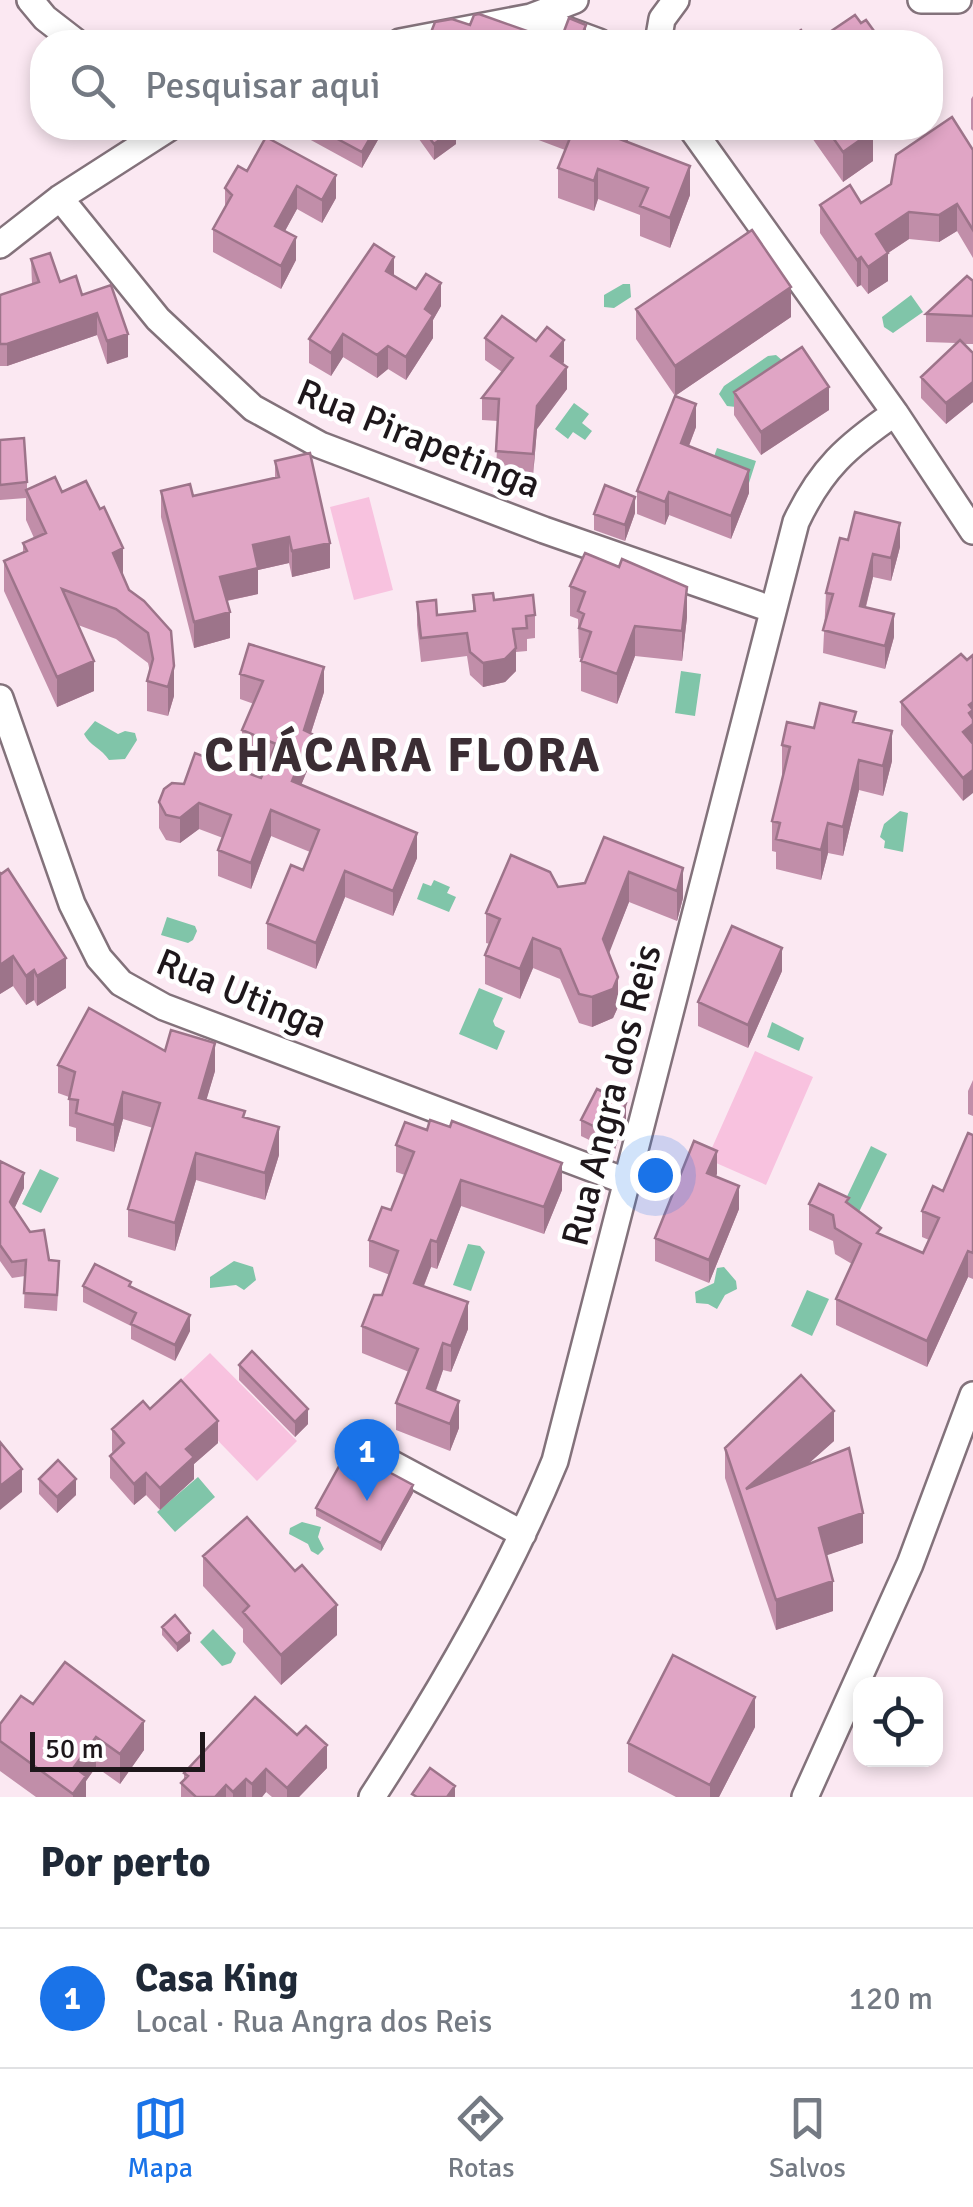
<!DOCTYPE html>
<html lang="pt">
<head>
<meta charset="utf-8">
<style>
	body { margin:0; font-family:Signika,sans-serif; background:#f2f2f3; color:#1f2937 }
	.controls { position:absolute; right:30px; bottom:30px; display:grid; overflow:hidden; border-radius:20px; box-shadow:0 5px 15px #0003 }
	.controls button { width:90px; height:90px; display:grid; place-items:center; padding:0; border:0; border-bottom:2px solid #e0e1e3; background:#fff; color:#1f2937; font:50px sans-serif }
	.scale { position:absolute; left:30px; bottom:25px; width:175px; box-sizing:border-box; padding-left:10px; border:5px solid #1e171b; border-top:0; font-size:28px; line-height:35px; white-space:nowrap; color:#1e171b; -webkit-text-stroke:8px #fff; paint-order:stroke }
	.you { position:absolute; left:655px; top:1175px; width:35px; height:35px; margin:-25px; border:8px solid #fff; border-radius:50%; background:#1a73e8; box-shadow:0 0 0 15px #1a73e833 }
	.badge { display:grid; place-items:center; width:65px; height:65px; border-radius:50%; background:#1a73e8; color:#fff; font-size:32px; font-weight:700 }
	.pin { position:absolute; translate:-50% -82px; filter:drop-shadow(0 2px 5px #0008) }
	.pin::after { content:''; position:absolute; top:52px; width:35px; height:30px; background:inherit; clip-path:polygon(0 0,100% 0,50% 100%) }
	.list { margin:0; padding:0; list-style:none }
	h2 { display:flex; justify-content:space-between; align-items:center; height:130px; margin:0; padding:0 40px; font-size:42px }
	h2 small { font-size:32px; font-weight:400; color:#747a83 }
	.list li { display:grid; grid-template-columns:65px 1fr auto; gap:30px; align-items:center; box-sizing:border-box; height:140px; padding:0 40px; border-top:2px solid #e0e1e3 }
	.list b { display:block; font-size:38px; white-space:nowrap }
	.list p { margin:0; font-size:32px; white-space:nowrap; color:#747a83 }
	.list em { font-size:32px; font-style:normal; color:#747a83 }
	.icon { flex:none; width:55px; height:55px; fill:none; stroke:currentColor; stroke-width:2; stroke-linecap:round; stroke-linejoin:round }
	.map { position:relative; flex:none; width:973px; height:1797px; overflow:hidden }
	.search { position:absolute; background:#fff; box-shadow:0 5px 15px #0003; left:30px; right:30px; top:30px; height:110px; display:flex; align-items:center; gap:25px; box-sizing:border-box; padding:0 35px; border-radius:40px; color:#747a83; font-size:38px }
	.sheet { height:270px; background:#fff }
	nav { display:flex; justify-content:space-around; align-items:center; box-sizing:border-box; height:140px; border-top:2px solid #e0e1e3; background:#fff; font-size:28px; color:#747a83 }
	nav a { display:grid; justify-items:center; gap:5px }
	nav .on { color:#1a73e8 }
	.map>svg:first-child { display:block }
	.green { fill:#f8c2df }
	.water { fill:#80c5a9 }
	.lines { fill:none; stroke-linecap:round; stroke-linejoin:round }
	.street-casing { stroke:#83727b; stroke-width:30 }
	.street { stroke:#fff; stroke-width:25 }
	.wall { fill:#c18ea9 }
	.shaded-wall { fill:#9d748a }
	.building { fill:#e0a5c5; stroke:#9d748a; stroke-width:2.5 }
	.labels { text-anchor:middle; stroke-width:9; stroke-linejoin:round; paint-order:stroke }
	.street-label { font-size:38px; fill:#1e171b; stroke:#fff }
	.district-label { font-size:48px; font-weight:bold; letter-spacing:2.5px; fill:#3b2d34; stroke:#fff }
</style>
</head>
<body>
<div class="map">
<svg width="973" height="1797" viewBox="0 0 973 1797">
	<rect width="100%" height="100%" fill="#fbe8f2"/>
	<path class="green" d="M369,497l24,93 -39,10 -24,-93z
		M755,1051l58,26 -47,108 -59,-26z
		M210,1353l87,88 -40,40 -87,-90z"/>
	<path class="water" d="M623,284h7l1,13 -17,11 -10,-1v-12z
		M911,295l12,17 -30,21 -9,-6 -2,-10z
		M776,355l7,6 -47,46 -9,-1 -8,-12 5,-8 44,-30z
		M574,403l15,11 -7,9 10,8 -7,9 -12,-8 -5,7 -13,-10z
		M717,448l39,13 -7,22 -40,-12z
		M681,671l20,3 -6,42 -20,-3z
		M95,721l23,13 7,-3 10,2 2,7 -12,19 -16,1c-7,-11 -20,-15 -25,-26z
		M900,811l8,2 -5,39 -19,-4 1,-7 -5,-4 4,-13z
		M434,880l16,7 -3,6 9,4 -7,15 -32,-13 6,-16 8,3z
		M167,917l28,9 2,5 -4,9 -5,3 -27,-8z
		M479,988l24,10 -10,23 2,5 10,5 -8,19 -38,-16z
		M772,1022l32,16 -5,13 -32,-14z
		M871,1146l16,8 -29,60 -16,-7z
		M40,1169l19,9 -18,35 -19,-9z
		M468,1244l12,2 5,6 -14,39 -18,-6z
		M234,1261l19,6 3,13 -12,10 -8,-5 -26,3v-11z
		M724,1267l12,14 1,8 -12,6 -8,14 -9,-5 -12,-1 -1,-11 19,-9 3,-15z
		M807,1290l22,9 -17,37 -21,-10z
		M198,1477l17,20 -40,35 -18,-20z
		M302,1522l19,5 -3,10 6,12 -6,6 -7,-4 -3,-7 -19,-10 1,-6z
		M213,1629l23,24 -5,10 -9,3 -22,-24z"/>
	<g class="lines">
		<g class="street-casing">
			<path id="street" d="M30,0l15,18 31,24
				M921,0h37
				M531,17l68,25
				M400,42l131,-25 44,-17
				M658,42l4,-23 14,-19
				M691,128l204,285 78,118
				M60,198l98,121 95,89 67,37 224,85 227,79
				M0,245l60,-47 109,-70
				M0,698l72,206 27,54 22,25 43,24 464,175
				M357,1445l166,89
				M372,1797c69,-106 135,-219 183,-336l241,-939c25,-53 51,-76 99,-109
				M805,1797l105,-233 63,-169"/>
		</g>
		<use href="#street" class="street"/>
	</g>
	<path class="wall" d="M470,25l88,17h-128v-7z
		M973,96v35l-2,-2v-30z
		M309,128h70v10l-17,30 -53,-29z
		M416,128h39l1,16 -22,16 -18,-25z
		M520,128h113l-6,13 63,54 -20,53 -30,-12v-21l-42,-16 -4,12 -36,-13v-30l7,-18 -45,-17z
		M805,128h82l-14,10v23l-30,21z
		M973,150v108l-16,-27 -18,11 -30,-3 -21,14v28l-20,13 -7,-9 -4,2 -37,-54v-28l41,-2z
		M247,171l89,27 -14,25 -25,-14 -12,22 11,29 -15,29 -68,-37v-23l12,-22v-19z
		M31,259l29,23 22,13 29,-10 17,72 -21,7 -10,-29 -90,31h-7v-71l32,-11z
		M394,276l47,30 -8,14v18l-27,42 -18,-11 -11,9 -34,-21 -12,19 -22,-13v-24z
		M973,281v63h-9l9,9v49l-27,22 -25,-26v-21l35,-34 -30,-1v-28z
		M636,309l155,8 -116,79 21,31 -7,19 60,47 -18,46 -62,-24 -4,10 -28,-11v-23l38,-95 -39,-57z
		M485,338l79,24 -2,2 5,25 -30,40 -4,47 -37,-3 2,-52 -16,-1v-22l20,-26 -17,-12z
		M734,392l95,18 -68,45 -27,-40z
		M0,440l27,42v8l35,2 61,84 51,120 -6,20 -21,-5v-30l3,-9 -2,-9 -32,-24 -38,-14 16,66 -37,16 -53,-116v-30l19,-9v-9l11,-5 -8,-18v-22l-26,2z
		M275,461l55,107 -38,9 -3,-14 -31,7v24l-31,7 3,37 -36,10 -33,-131v-26l32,5 82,-18z
		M635,513l-10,28 -31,-11v-16z
		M848,540l52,7 -9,34 -18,-4 -7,30 28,30 -9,32 -62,-16 3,-60z
		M570,586l117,31 -5,44 -47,-5 -18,48 -36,-13v-33h-2l-1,-39 -8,-3z
		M473,595l21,5 41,15v23l-8,1v12l-11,1v19l-11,11 -22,5 -13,-12 -3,-19 -46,6 -4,-37v-23l20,13 36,-4z
		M967,660l-4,141 -62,-76v-23z
		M240,674l84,18 -13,41 1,26 -11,26 116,73 -24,58 -48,-19 -29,72 -49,-20v-26l36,-53 7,-18 -39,-16 -20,53 -33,-13v-26l5,-12 -24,-9 -19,14 -14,-3 -7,-12v-26l25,-18 77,-6 5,-13 -24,-9v-26l12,-26 -14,-5z
		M856,723l36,38 -9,35 -24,-6 -16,66 -15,-3 -7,27 -45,-11v-17l-4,-1v-30l11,-46 -1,-1v-29l32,-17z
		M604,837l79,31v30l-6,23 -48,-19 -21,52 10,53 -5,11 -21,9 -13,-4 -19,-44 -27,-11 -13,31 -35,-15v-29l5,-11 -4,-1v-30l72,-26 27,-4z
		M0,873l66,115 -29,18 -3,-6 -8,5 -13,-19 -13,8z
		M782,971l-34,77 -50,-22v-24z
		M165,1051l50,20 -9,29 39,17 34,38 -14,45 -69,-20 -21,71 -47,-14v-28l25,-81 -30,-9 -9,33 -38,-11v-13l-7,-2v-29l-11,-4v-28z
		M973,1080v36l-5,-2v-23z
		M626,1119l-12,33 -33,-16v-16z
		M973,1135v144l-5,-2 -41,90 -91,-42v-26l16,-35 -17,-10 -2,-13 -24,-11v-26h40l32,30 42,19 6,-13 -7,-3v-26l21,-20z
		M396,1145l166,45 -18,44 -83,-28 -24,63 -6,-2 -7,19 44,43 -17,43 -8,-2 -7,21 23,37 -9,23 -54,-21v-27l13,-31 -47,-19v-27l20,-31 8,-20 -21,-8v-27l22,-30 14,-35 -9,-3z
		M0,1161l24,27 -10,21 45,67 -2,35 -33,-3 1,-32 -13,2 -12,-17z
		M717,1174l-1,2 23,33 -30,74 -54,-22v-23z
		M83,1286h48l59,45 -15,30 -44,-22v-13l-48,-24z
		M239,1365l69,59 -13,13 -56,-57z
		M150,1409l68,34 -24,21v15l-34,31 -14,-15 -12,10 -24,-27v-22l3,-3 -1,-2v-22z
		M834,1441l-27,24 56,78 -37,12 7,56 -57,19 -51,-152v-30z
		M39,1479l37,16 -19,18 -18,-19z
		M413,1493l-32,58 -65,-35v-8z
		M203,1556l134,79 -56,50 -38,-43v-13l-40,-43z
		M162,1627l28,14 -13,11 -15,-17z
		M255,1697l72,71 -28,29h-27l-6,-5 -4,5h-81v-14l3,-3v-7z
		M33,1704l111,46 -24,34 -24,-17 -10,14v16h-50l-36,-26v-47z
		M755,1727l-36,70h-43l-48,-25v-29z"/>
	<path class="shaded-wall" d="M586,25v17h-7z
		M376,128h3v10l-17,30v-16z
		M456,128v16l-22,16v-16z
		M621,128h12l-16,39v-29z
		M862,128h25l-14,10v23l-30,21v-30z
		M690,166v29l-20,53v-30z
		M598,169v30l-4,12v-30z
		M336,175v23l-14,25v-23z
		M297,186v23l-22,40v-23z
		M957,204v27l-18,11v-27z
		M909,212v27l-21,14v28l-20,13v-27l8,-33z
		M296,237v23l-15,29v-23z
		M394,257v23l-8,-9z
		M861,257v28l-4,2v-27z
		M441,283v23l-8,14v18l-27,42v-23l19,-48z
		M791,287v30l-116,79v-30z
		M97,313v22l-90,31v-22z
		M128,334v23l-21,7v-23z
		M343,334v23l-12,19v-23z
		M564,340v22l-13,16v-22z
		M388,346v23l-11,9v-23z
		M567,367v22l-30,40 -4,47 4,-70z
		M973,382v20l-27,22v-21z
		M829,387v23l-68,45v-23z
		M696,404v23l-15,39v-23z
		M749,470v23l-18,46v-23z
		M669,492v23l-4,10v-23z
		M635,497v16l-10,28v-16z
		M900,523v24l-9,34v-23z
		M289,537v26l-31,7v24l-38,8v-25l33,-32z
		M330,543v25l-38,9v-26z
		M123,548v30l-10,-25z
		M873,554v23l-13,52v-23z
		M687,587v30l-5,44v-30z
		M230,612v26l-36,10v-26z
		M894,614v23l-9,32v-23z
		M635,626v30l-18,48v-30z
		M516,648v23l-11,11 -22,5v-24z
		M94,661v30l-37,16v-30z
		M174,666v30l-6,20v-29z
		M324,667v25l-17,53 5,-11v25l-20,48v-26l12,-51z
		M973,702v46l-10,-16 6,-27z
		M892,731v30l-9,35v-30z
		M859,760v30l-16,66v-29z
		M973,770v23l-10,8v-23z
		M199,803v26l-19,14v-25z
		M271,810v26l-20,53v-26z
		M828,823v30l-7,27v-30z
		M417,833v25l-24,58v-25z
		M683,868v30l-6,23v-30z
		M345,871v26l-29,72v-26z
		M629,872v30l-26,67v-30z
		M533,938v30l-13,31v-30z
		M782,948v23l-34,77v-23z
		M13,956v30l-13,8v-29z
		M66,958v30l-29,18v-30z
		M34,970v30l-8,5v-29z
		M618,977v30l-5,11 -21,9v-30z
		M215,1043v28l-16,54v-27z
		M123,1092v27l-9,33v-27z
		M626,1103v16l-12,33v-16z
		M279,1127v28l-14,45v-27z
		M717,1151v23l-10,22v-23z
		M196,1153v27l-21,71v-28z
		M562,1163v27l-18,44v-27z
		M24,1173v15l-14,30v-16z
		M461,1180v26l-24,63v-27z
		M739,1186v23l-30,74v-23z
		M431,1240v27l-17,43v-27z
		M968,1251v26l-41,90v-26z
		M468,1302v27l-17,43v-26z
		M190,1315v16l-15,30v-16z
		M443,1343v27l-16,45v-27z
		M459,1401v27l-9,23v-27z
		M308,1409v15l-13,13v-15z
		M834,1411v30l-86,76 -2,-28z
		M218,1421v22l-24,21v15l-34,31v-22l26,-39z
		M22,1469v23l-22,18v-24z
		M146,1473v22l-12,10v-21z
		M76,1479v16l-19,18v-16z
		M413,1485v8l-32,58v-8z
		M863,1513v30l-44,15v-30z
		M833,1581v30l-57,19v-30z
		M337,1605v30l-56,50v-30z
		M190,1633v8l-13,11v-8z
		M755,1697v30l-36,70h-9v-12z
		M144,1721v29l-24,34v-30z
		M96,1737v30l-10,14v16h-13l1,-30z
		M327,1745v23l-28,29h-12v-9z
		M266,1769v23l-4,5h-10v-13z
		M246,1779v18h-13v-5z
		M226,1785v12h-11z
		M455,1786v11h-8z"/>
	<path class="building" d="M479,14l79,28h-106l-22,-7 5,-13 17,-3 18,6 4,-10z
		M855,15l6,8 5,-3 16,22h-67z
		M569,18l17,7 -7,17h-19z
		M801,30l8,12h-25z
		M952,117l21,33v80l-16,-26 -18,11 -30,-3 -33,22 12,19 -20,14 -7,-10 -4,3 -37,-55 30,-20 11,18 30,-19 5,-29z
		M317,128h59l-14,24z
		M422,128h34l-22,16z
		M574,128h47l-4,10 73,28 -20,52 -30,-12 8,-18 -50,-19 -4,12 -36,-13z
		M826,128h44l3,3 -30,21z
		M266,137l70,38 -14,25 -25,-14 -22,40 21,11 -15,29 -68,-37 19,-34 -7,-7 13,-22 9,5z
		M752,230l39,57 -116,79 -39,-57z
		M374,244l20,13 -8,14 30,18 10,-15 15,9 -16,26 8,6 -27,42 -18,-11 -11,9 -34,-21 -12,19 -22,-14z
		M50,253l10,29 16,-6 6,19 29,-10 17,49 -21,7 -10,-28 -90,31h-7v-49l39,-13 -8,-23z
		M967,276l6,5v35l-47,-2z
		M502,316l34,25 11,-14 17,13 -13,16 16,11 -30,39 -4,48 -37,-3 3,-52 -17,-1 31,-40 -28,-20z
		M960,340l13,13v29l-27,21 -25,-26z
		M802,347l27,40 -68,45 -27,-40z
		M675,396l21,8 -15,39 68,27 -18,46 -62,-24 -4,10 -28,-11z
		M24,438l3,44 -27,3v-45z
		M310,453l20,90 -38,8 -3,-14 -36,8 5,23 -38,9 10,35 -36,10 -33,-131 29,-7 3,12 86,-19 -4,-16z
		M55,477l7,15 24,-11 14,28 4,-2 19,41 -10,5 16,37 15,11 27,30 3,35 -6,21 -21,-6 6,-22 -5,-26 -32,-24 -54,-20 32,72 -37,16 -53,-116 23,-10 -4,-8 23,-10 -20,-43z
		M605,485l30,12 -10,28 -31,-11z
		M855,512l45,11 -9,35 -18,-4 -13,52 34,8 -9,32 -62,-16 10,-36 -7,-1 14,-55 8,2z
		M585,553l34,14 3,-8 65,28 -5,44 -47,-5 -18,48 -36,-13 10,-29 -12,-4 5,-14 -6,-3 7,-19 -15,-6z
		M493,593l1,7 39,-5 2,20 -9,1 1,12 -14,1 3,19 -11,11 -22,4 -13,-11 -3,-19 -46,5 -4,-36 19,-2 1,15 38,-4 -2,-16z
		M249,644l75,23 -20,63 8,4 -20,47 125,52 -24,58 -48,-20 -29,72 -49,-20 24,-58 12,5 16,-40 -48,-20 -20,53 -33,-13 13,-35 -32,-12 -19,15 -14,-3 -7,-13 5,-13 8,-6 12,1 11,-31 66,25 15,-34 -34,-14 21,-49 -23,-7z
		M961,654l6,6 6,-5v47l-4,3 4,5 -4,3 4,6v5l-10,8 10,12v26l-10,8 -62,-76z
		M820,703l36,9 -3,10 39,9 -9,35 -24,-6 -16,67 -15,-4 -7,27 -45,-11 4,-16 -8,-2 18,-74 -8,-2 5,-23 27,6z
		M604,837l79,31 -6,23 -48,-19 -26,67 15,38 -5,12 -21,8 -13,-3 -19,-45 -27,-11 -13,31 -35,-14 15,-36 -14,-6 25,-58 39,17 8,15 27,-4z
		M8,869l58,89 -29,18 -3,-6 -8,6 -13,-20 -13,9v-92l1,1z
		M732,926l50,22 -34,77 -50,-23z
		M89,1008l76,43 6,-21 44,13 -16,55 46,13 -2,6 36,10 -14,46 -69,-20 -21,70 -47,-14 32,-106 -37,-11 -9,33 -38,-12 2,-13 -9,-1 6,-27 -17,-7z
		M597,1089l29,14 -12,33 -33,-16z
		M430,1120l20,7 2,-6 110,42 -18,44 -83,-27 -24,62 -6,-2 -17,43 54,19 -17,44 -8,-3 -16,45 32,13 -9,23 -54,-21 22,-54 -56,-23 12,-31h8l16,-44 -29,-11 13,-33 9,3 23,-58 -18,-7 9,-23 22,8z
		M968,1133l5,2v118l-5,-2 -41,90 -91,-42 25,-55 -26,-16 -2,-13 -24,-11 10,-20 30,14 -3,4 35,26 -4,5 46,20 16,-35 -17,-7 11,-25 10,5z
		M694,1141l23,10 -10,22 32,13 -30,74 -54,-22z
		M0,1161l24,12 -14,29 20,30 14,-2 5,30 10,1 -2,34 -33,-2 2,-33 -14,2 -12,-17z
		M95,1264l36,18 -2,4 61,29 -15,30 -44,-21 5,-11 -53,-27z
		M252,1351l56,58 -13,13 -56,-57z
		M801,1375l33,36 -88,78 103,-41 14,65 -44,15 14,53 -57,19 -51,-152z
		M181,1380l37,41 -32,28 8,8 -34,31 -14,-15 -12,11 -24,-28 14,-13 -12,-14 31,-28 7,8z
		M0,1442l22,27 -22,17z
		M348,1450l65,35 -32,58 -65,-35z
		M58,1460l18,19 -19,18 -18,-18z
		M247,1517l48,54 7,-6 35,40 -56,50 -38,-43 6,-6 -46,-50z
		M175,1615l15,18 -13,11 -15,-17z
		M673,1655l82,42 -45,88 -82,-42z
		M65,1662l79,59 -24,33 -24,-17 -22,30 12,9 -13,18 -73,-53v-17l21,-28 12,8z
		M255,1697l42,38 9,-9 21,19 -40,43 -21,-19 -14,15 -6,-5 -13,13 -7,-7 -11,12h-19l-15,-14 7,-7 -4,-3z
		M430,1768l25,18 -8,11h-30l-5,-3z"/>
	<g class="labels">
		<g class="street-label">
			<text transform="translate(419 438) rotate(22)" y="13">Rua Pirapetinga</text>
			<text transform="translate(242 993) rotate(22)" y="13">Rua Utinga</text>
			<text transform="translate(611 1095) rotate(-76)" y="13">Rua Angra dos Reis</text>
		</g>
		<g class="district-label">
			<text x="403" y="771">CHÁCARA FLORA</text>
		</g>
	</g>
</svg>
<div class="controls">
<button><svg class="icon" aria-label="locate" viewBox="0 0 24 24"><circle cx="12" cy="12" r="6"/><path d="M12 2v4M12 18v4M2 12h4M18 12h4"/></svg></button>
</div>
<div class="scale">50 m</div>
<div class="you"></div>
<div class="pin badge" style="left:367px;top:1501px">1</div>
<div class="search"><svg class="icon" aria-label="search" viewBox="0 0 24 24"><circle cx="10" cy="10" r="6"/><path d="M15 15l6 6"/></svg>Pesquisar aqui</div>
</div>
<section class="sheet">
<h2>Por perto<small></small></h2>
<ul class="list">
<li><span class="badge">1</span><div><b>Casa King</b><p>Local · Rua Angra dos Reis</p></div><em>120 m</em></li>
</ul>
</section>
<nav>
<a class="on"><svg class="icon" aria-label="map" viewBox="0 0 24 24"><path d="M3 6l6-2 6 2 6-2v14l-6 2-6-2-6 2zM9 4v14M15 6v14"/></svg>Mapa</a>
<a><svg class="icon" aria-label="directions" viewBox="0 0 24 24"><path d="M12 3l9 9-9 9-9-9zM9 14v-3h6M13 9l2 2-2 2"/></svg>Rotas</a>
<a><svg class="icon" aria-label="saved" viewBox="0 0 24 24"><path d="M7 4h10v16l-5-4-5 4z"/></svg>Salvos</a>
</nav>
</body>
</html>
